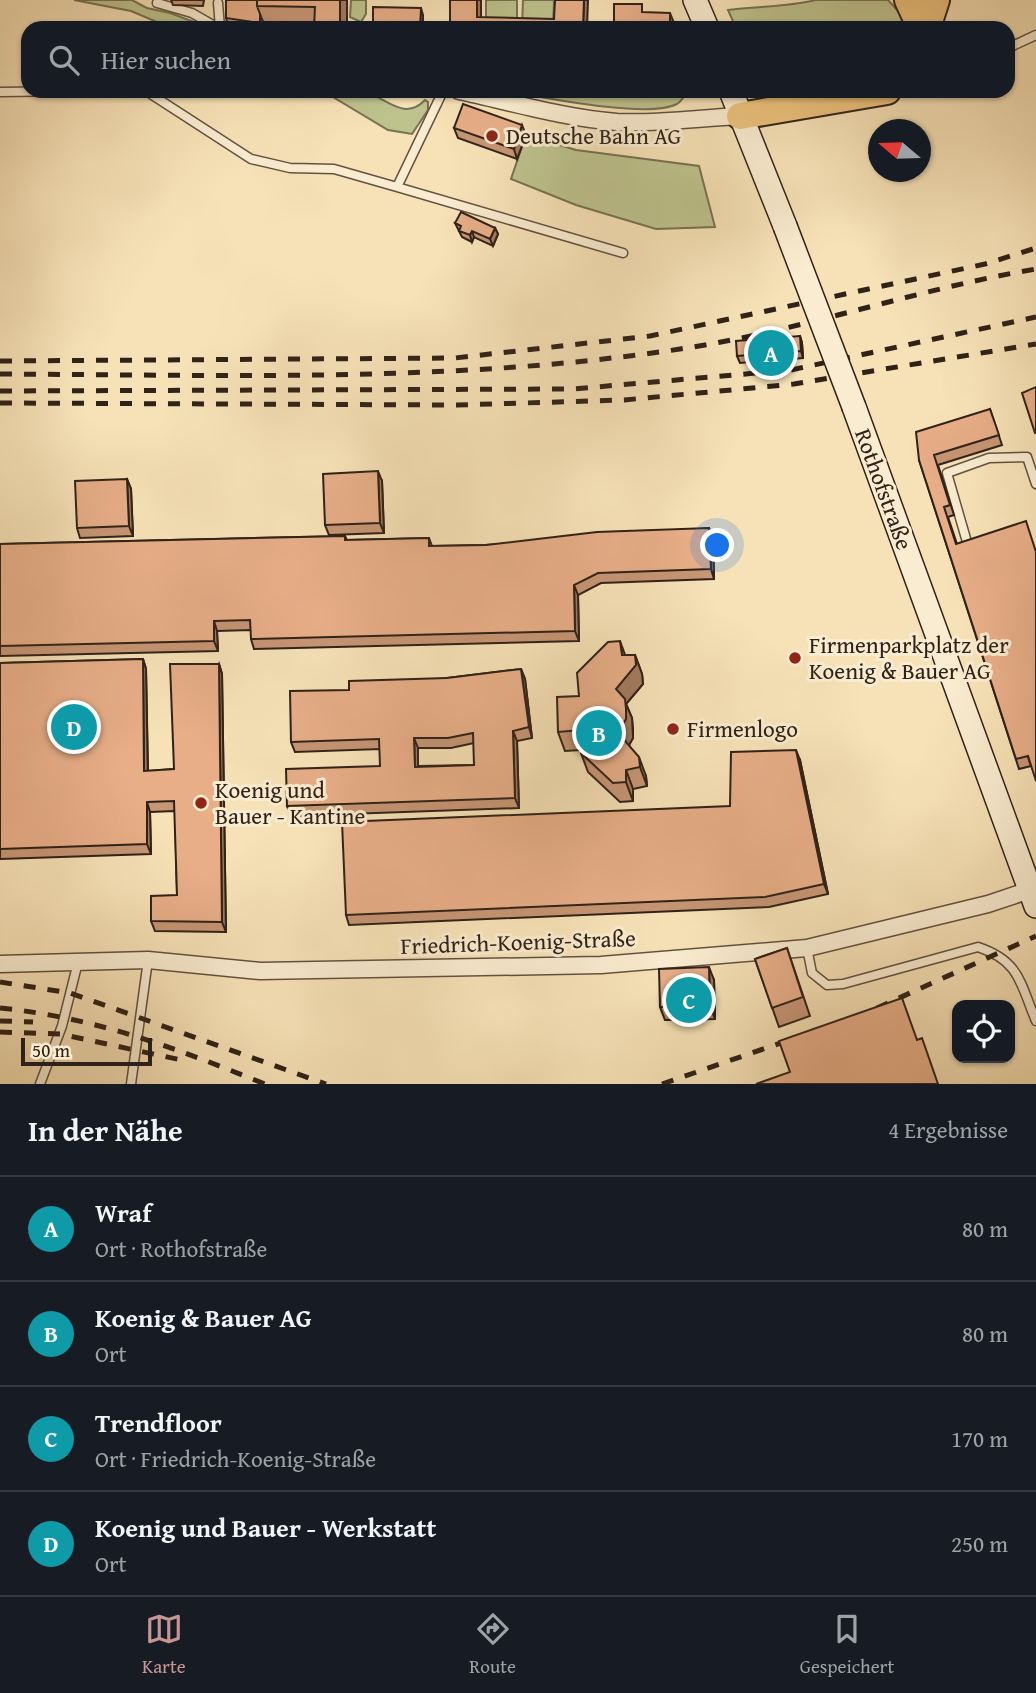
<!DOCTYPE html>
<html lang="de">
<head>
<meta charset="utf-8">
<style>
	body { margin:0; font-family:"Gentium Book Plus",serif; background:#20242c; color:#f1f3f6 }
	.controls { position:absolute; right:21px; bottom:21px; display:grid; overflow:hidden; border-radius:14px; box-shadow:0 2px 5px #0004 }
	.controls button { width:63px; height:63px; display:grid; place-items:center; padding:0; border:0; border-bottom:2px solid #363941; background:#171b24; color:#f1f3f6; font:35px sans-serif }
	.compass { position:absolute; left:868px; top:119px; width:63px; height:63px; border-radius:50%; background:#171b24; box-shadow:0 2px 5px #0004; rotate:289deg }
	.scale { position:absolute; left:21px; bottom:18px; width:131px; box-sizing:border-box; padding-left:7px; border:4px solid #302218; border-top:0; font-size:19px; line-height:24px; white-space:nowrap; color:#302218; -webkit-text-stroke:5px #faecd0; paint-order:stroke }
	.you { position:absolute; left:718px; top:546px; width:24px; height:24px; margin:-18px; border:5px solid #fff; border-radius:50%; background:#1a73e8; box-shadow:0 0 0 10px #1a73e833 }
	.badge { display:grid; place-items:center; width:46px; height:46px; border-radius:50%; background:#c59692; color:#fff; font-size:23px; font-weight:700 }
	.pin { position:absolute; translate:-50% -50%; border:4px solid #fff; box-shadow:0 2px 7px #0006 }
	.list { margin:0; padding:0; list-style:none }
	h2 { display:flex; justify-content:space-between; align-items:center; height:91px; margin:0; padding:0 28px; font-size:30px }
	h2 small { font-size:23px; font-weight:400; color:#9ea1a6 }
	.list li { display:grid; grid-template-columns:46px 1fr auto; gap:21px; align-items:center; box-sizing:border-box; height:105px; padding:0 28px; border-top:2px solid #363941 }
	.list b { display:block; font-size:26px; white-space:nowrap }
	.list p { margin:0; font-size:23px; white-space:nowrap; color:#9ea1a6 }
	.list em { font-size:23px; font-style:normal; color:#9ea1a6 }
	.icon { flex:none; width:38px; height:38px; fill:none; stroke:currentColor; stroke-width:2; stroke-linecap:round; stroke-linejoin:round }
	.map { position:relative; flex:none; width:1036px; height:1084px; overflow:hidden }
	.search { position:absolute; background:#171b24; box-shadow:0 2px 5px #0004; left:21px; right:21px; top:21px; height:77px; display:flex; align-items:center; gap:18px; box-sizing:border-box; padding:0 24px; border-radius:21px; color:#9ea1a6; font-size:26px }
	.sheet { height:511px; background:#171b24 }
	nav { display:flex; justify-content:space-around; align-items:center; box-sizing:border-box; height:98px; border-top:2px solid #363941; background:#171b24; font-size:19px; color:#9ea1a6 }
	nav a { display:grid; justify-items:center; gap:4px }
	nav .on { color:#c59692 }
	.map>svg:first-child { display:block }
	.green { fill:#bec38e; stroke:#777253; stroke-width:2 }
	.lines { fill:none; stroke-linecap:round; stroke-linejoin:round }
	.service-casing { stroke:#625240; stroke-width:11 }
	.minor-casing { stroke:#625240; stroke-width:19 }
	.secondary-casing { stroke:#302218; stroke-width:26 }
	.trunk-casing { stroke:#302218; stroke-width:30 }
	.service { stroke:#faecd0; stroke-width:8 }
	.minor { stroke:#faecd0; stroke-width:16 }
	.secondary { stroke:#faecd0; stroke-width:23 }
	.trunk { stroke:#ecc17c; stroke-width:26 }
	.rail { stroke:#302218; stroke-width:5; stroke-dasharray:12 12; stroke-linecap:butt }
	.secondary-bridge-casing { stroke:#302218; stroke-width:26; stroke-linecap:butt }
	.secondary-bridge { stroke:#faecd0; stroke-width:23 }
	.wall { fill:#c79675; stroke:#302218; stroke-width:2; fill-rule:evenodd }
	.shaded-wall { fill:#a27a5f; stroke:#302218; stroke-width:2 }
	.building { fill:#e7ae88; stroke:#302218; stroke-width:2; fill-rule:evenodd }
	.poi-dot { fill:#8f2418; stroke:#faecd0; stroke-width:2.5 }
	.labels { text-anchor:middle; stroke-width:6; stroke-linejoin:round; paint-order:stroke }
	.poi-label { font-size:23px; fill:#302218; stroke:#faecd0; text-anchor:start }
	.street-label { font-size:23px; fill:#302218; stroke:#faecd0 }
</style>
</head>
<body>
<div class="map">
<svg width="1036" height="1084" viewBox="0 0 1036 1084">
	<rect width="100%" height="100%" fill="#f7e2b7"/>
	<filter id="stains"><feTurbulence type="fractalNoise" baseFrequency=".00286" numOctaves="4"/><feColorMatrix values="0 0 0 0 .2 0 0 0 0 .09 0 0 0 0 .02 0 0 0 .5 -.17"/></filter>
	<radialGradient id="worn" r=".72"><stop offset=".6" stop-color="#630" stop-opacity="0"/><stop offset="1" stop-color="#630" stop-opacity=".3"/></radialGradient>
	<path class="green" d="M74,0h58l15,8 23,5 40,15h-39l-40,-17z
		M351,0h15v14l-5,8 -11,-5z
		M486,0h31v25h-31z
		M523,0h31l-1,26h-31z
		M816,0h72l11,12 7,16h-170l-8,-18c30,-4 59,-3 88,-10z
		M323,91c13,0 29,-3 40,0 23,6 41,31 62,9l3,2v8l-16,24 -24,-4z
		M507,91h132l24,3 24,-3c-3,5 -5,10 -10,13 -29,15 -135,-7 -170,-13z
		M526,135l50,15 123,16 16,61 -59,2 -80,-24 -65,-26z"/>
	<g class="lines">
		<g class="service-casing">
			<path id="service" d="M157,3l35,10 26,15
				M218,3l2,25
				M1008,48l28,-13
				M146,91l105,68 39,9 44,1 63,18 46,-96
				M0,92l79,-1
				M397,187l226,66
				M969,549l-22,-76 42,-15 38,-1 9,27
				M807,948l5,25 15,12 16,-1 135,-37c42,14 42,36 58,74
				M40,1084l22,-58 16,-64
				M131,1084l17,-124"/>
		</g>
		<g class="minor-casing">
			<path id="minor" d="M459,91c52,11 105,27 158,31 41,2 82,-4 123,-6
				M0,964l148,-4 112,11 341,-6 206,-17 181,-44 42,-14"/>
		</g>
		<g class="secondary-casing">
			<path id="secondary" d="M695,0l12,28
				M731,91l54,135
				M854,407l182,499"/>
		</g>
		<g class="trunk-casing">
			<path id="trunk" d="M908,0l13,28
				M927,28l9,-28
				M740,116l147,-25"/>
		</g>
		<use href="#service" class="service"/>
		<use href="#minor" class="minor"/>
		<use href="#secondary" class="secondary"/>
		<use href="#trunk" class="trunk"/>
		<path class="rail" d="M0,361l455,-3 195,-22 335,-72 51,-16
			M0,374c227,1 455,9 680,-25 121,-18 236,-60 356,-80
			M0,391l573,-2 218,-19 245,-53
			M0,403l457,2 167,-5 170,-16 242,-40
			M0,982l70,11 256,91
			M0,1008c98,10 175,40 265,76
			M877,1008l159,-72
			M0,1021l33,1
			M0,1032l60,2 126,27
			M662,1084l136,-47"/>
		<g class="secondary-bridge-casing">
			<path id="secondary-bridge" d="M785,226l69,181"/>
		</g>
		<use href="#secondary-bridge" class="secondary-bridge"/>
	</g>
	<path class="wall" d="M171,0h33l-1,6 -30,-1z
		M226,0h121v28h-33v-2l-50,-2 -1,4h-34l-3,-10z
		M454,128l72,7 -9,24 -59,-21z
		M455,223l40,5 3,6 -5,12 -19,-9 -2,5 -10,-5z
		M800,336l2,7 1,15 -63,5 -3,-7z
		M990,409l12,36 -64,20 16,50 -6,2 83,249 -12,3 -100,-309z
		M127,479l4,10 2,47 -53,2 -3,-10z
		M382,481l2,52 -55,2 -4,-10z
		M709,528l4,10 1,41 -113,4 -23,12 1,46 -325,8 -3,-10v-9l-34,1 1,20 -218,5v-112l345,-8 2,4 82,-2 3,8 54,-1z
		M625,655h10l7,19 1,10 -17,20 6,14 1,10v10l-4,7 17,31 1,10 -14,3v12l-13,1 -32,-30 -7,-19v-3l-16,1 -7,-19 21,-36z
		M143,659l3,10 2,102 26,-2 45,-105 3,10 4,258 -71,-1 -4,-10 26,-26 -2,-84 -25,1 1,42 -151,5v-196z
		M521,669l4,10 7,59 -15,3 2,67 -228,8 -4,-10 93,-40v-17l-85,3 -4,-10 58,-52zM474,743v22l-56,1v-18h33z
		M800,760l28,134 -59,13 -420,18 -3,-10 384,-109z
		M787,948l23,68 -31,11 -24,-68z
		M714,980l1,39 -50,1 -5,-13z"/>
	<path class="shaded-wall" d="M340,0h7v28h-7z
		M477,0h4v27l-4,-10z
		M584,0h4l-1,28h-4z
		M421,8l2,7v13h-3z
		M670,13l4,10v5h-4z
		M260,14l4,10 -1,4h-1l-2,-5z
		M522,125l4,10 -9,24 -3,-10z
		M495,228l3,6 -5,12 -3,-7z
		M472,231l2,6 -2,5 -2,-7z
		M800,336l2,7 1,15 -2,-7z
		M378,471l4,10 2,52 -4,-10z
		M127,479l4,10 2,47 -4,-10z
		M709,528l4,10 1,41 -3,-10z
		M574,585l4,10 1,46 -4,-10z
		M214,621l3,10 1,20 -4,-10z
		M620,641l7,19 8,-5 7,19 1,10 -17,20 6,14 1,20 -8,14 -7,-19 -2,-44 6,-34z
		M143,659l3,10 2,112 -4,-10z
		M219,664l3,10 4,258 -4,-10z
		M521,669l4,10 7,59 -3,-11z
		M513,731l4,10 2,67 -4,-10z
		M414,738l4,10v29l-3,-10z
		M796,750l4,10 28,134 -4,-10z
		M639,757l7,19 1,10 -7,-19z
		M626,770l7,19v12l-7,-19z
		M147,802l3,10 1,42 -4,-10z
		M709,967l5,13 1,39 -5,-13z"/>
	<path class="building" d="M226,0h31v6l3,8v9l-34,-5z
		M257,0h83v28h-26l1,-21 -58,-1z
		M450,0h27v17l77,2 1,-19h29l-1,28h-133z
		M614,4h28v8l28,1v15h-56z
		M373,7l48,1 -1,20h-47z
		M463,104l59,21 -8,24 -60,-21z
		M461,212l34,16 -5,11 -18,-8 -2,4 -11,-4 2,-5 -6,-3z
		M800,336l1,15 -64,5 -1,-15z
		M1036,387v46h-1l-13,-40z
		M990,409l9,26 -65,20 16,50 -6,2 12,37 70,-23 10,31v229l-8,-25 -12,3 -97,-299 -3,-28z
		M378,471l2,52 -55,2 -2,-51z
		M127,479l2,47 -52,2 -2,-47z
		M709,528l2,41 -113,4 -24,12 1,46 -324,8 -1,-19 -36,1v20l-214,5v-102l345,-8v4l84,-2v8l57,-1 111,-13z
		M620,641l2,14h13l1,10 -20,24 9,10 1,10v10l-8,14 21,24 1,10 -14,3v12l-13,1 -32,-30v-23l-23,2 -1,-35 22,-1 -2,-23 31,-31z
		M143,659l1,112 30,-2 -4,-105h49l3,258 -71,-1v-25l26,-1 -3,-94 -27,1v42l-147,5v-186z
		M521,669l8,58 -16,4 2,67 -228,8 -1,-37 94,-3 -1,-27 -88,3 -1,-51 59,-1v-9l98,-3zM473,733l1,32 -59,2 -1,-29h34z
		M796,750l28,134 -59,13 -419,18 -4,-93 388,-16 1,-54z
		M787,948l16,49 -31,11 -17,-49z
		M709,967l1,39 -50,1 -1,-38z
		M902,998l15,42 5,-2 16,46h-182l34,-12 -11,-31z"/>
	<g class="poi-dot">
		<circle cx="492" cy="136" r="7"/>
		<circle cx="795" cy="658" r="7"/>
		<circle cx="673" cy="729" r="7"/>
		<circle cx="201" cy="803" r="7"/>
	</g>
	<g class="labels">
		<g class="poi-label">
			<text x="506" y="144">Deutsche Bahn AG</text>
			<text x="809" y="653">Firmenparkplatz der<tspan x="809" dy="26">Koenig &amp; Bauer AG</tspan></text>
			<text x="687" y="737">Firmenlogo</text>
			<text x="215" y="798">Koenig und<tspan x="215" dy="26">Bauer - Kantine</tspan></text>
		</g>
		<g class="street-label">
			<text transform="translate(884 489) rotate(70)" y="8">Rothofstraße</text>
			<text transform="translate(518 942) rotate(-2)" y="8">Friedrich-Koenig-Straße</text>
		</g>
	</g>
	<rect width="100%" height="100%" filter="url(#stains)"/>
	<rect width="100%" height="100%" fill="url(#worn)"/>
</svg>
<div class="controls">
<button><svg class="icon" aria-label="locate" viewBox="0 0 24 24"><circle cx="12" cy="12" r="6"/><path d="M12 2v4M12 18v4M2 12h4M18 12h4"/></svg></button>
</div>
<svg class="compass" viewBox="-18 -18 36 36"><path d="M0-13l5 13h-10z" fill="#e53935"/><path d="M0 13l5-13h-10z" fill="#9ea1a6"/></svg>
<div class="scale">50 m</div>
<div class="you"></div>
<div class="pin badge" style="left:771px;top:353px;background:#0f9aa8">A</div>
<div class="pin badge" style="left:599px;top:733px;background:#0f9aa8">B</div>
<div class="pin badge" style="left:689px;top:1000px;background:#0f9aa8">C</div>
<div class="pin badge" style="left:74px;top:727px;background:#0f9aa8">D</div>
<div class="search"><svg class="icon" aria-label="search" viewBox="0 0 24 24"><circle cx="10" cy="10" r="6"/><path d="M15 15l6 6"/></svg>Hier suchen</div>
</div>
<section class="sheet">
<h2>In der Nähe<small>4 Ergebnisse</small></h2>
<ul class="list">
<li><span class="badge" style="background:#0f9aa8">A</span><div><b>Wraf</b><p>Ort · Rothofstraße</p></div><em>80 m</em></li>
<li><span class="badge" style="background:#0f9aa8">B</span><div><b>Koenig &amp; Bauer AG</b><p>Ort</p></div><em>80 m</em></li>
<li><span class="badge" style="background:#0f9aa8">C</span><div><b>Trendfloor</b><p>Ort · Friedrich-Koenig-Straße</p></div><em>170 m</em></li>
<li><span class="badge" style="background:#0f9aa8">D</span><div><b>Koenig und Bauer - Werkstatt</b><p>Ort</p></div><em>250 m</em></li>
</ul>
</section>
<nav>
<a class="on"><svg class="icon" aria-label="map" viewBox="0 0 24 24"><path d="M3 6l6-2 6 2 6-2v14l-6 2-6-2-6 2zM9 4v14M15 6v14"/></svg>Karte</a>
<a><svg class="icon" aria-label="directions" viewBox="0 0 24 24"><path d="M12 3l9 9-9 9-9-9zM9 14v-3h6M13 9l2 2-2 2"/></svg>Route</a>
<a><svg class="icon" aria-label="saved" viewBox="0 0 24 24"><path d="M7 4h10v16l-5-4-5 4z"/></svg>Gespeichert</a>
</nav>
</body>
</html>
